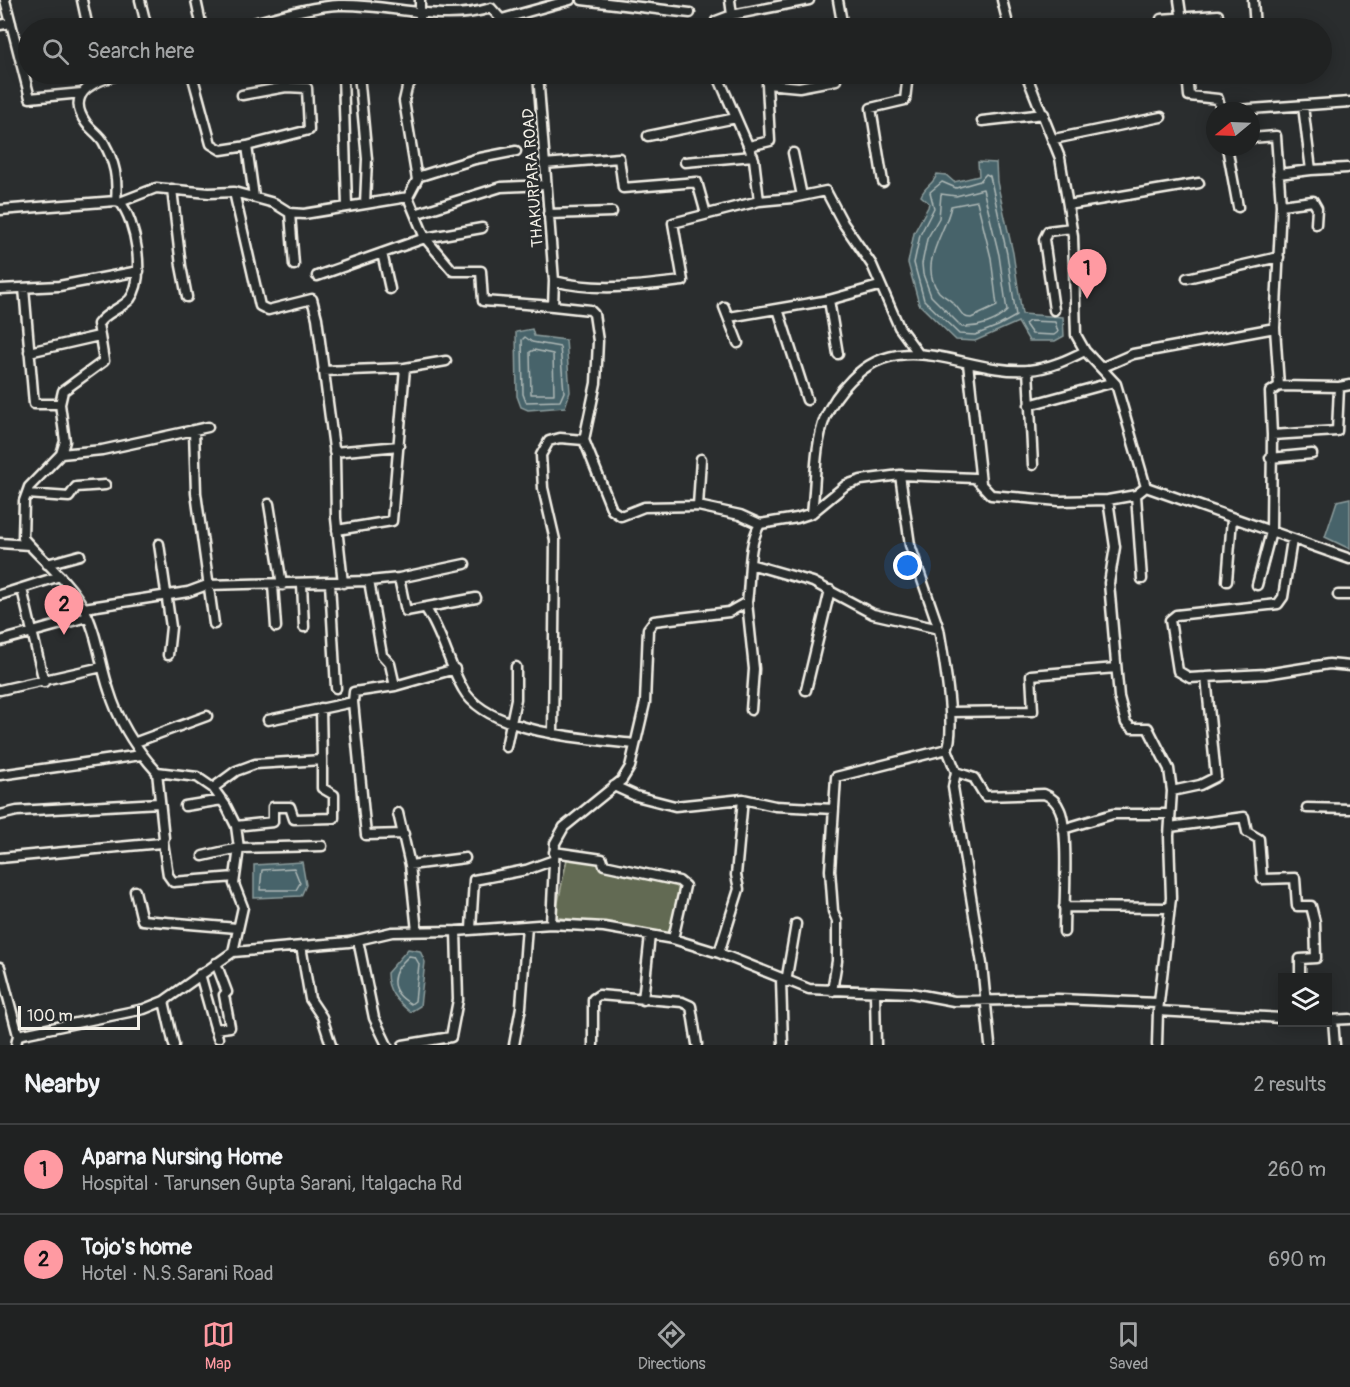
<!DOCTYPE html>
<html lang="en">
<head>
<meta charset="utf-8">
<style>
	body { margin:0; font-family:Pangolin,sans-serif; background:#2d2f2f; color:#f1f3f6 }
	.controls { position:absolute; right:18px; bottom:18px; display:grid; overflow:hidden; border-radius:0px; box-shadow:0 3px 15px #0003 }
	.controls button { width:54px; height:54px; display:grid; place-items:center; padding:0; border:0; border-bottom:2px solid #3d3f40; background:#202222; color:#f1f3f6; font:30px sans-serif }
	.compass { position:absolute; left:1206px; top:102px; width:54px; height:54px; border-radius:50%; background:#202222; box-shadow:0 3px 15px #0003; rotate:251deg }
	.scale { position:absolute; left:18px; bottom:15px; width:122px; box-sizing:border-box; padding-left:6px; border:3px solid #f4f1e8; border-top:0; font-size:16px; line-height:21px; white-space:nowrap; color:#f4f1e8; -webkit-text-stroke:4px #2a2d2e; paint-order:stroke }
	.you { position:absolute; left:908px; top:566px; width:21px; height:21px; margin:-15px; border:4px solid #fff; border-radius:50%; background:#1a73e8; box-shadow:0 0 0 9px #1a73e833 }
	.badge { display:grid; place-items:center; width:39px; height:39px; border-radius:50%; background:#ff9aa2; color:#111; font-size:20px; font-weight:700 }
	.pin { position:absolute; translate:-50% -50px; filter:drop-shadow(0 2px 3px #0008) }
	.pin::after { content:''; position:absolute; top:32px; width:21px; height:18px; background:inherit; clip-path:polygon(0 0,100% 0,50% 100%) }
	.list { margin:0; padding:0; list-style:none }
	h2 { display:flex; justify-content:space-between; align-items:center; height:78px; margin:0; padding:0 24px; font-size:26px }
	h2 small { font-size:20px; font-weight:400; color:#a2a4a5 }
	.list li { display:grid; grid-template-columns:39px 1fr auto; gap:18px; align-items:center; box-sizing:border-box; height:90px; padding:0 24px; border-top:2px solid #3d3f40 }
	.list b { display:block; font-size:22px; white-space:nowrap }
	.list p { margin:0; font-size:20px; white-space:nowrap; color:#a2a4a5 }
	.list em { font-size:20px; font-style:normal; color:#a2a4a5 }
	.icon { flex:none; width:33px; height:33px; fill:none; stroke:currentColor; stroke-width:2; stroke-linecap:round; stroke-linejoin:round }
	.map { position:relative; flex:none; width:1350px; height:1045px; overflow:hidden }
	.search { position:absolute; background:#202222; box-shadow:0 3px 15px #0003; left:18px; right:18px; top:18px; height:66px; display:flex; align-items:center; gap:15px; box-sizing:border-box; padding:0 21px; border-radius:33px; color:#a2a4a5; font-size:22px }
	.sheet { height:258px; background:#202222 }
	nav { display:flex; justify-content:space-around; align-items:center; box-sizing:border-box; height:84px; border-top:2px solid #3d3f40; background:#202222; font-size:16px; color:#a2a4a5 }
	nav a { display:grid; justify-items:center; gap:3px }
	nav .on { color:#ff9aa2 }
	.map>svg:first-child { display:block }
	.green { fill:#626b52; stroke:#abae9d; stroke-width:1.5 }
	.water { fill:#46636a; stroke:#8c9c9c; stroke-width:1.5 }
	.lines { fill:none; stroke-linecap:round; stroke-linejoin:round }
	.shore { stroke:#aeb8b6; stroke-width:1.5 }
	.minor-casing { stroke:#f4f1e8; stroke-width:13 }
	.minor { stroke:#2a2d2e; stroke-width:8 }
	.labels { text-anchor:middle; stroke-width:5; stroke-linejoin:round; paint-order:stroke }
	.street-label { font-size:16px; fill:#f4f1e8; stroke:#2a2d2e }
</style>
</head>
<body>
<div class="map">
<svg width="1350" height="1045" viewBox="0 0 1350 1045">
	<rect width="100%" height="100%" fill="#2a2d2e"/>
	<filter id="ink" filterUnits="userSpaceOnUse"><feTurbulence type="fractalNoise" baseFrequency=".0167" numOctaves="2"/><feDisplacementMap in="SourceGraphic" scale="12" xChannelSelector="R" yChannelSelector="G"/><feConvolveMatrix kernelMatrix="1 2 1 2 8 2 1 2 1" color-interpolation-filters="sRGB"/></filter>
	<g filter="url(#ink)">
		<path class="green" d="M568,854l114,32 -11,48 -116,-17z"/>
		<path class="water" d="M978,162l18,1 1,19 16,71 9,61 41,3 1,19 -9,5h-26l-11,-19 -43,19 -19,-1 -37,-36 -11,-41 6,-30 14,-26 1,-4 -8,-7c4,-10 13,-12 16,-22l9,1 8,7 25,-6z
			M532,329l2,7 32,4 4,52 -5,15 -37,3 -7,-3 -4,-11 -1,-64z
			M1350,498v51l-25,-12 12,-36z
			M302,862l4,23 -5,11 -47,2v-33z
			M408,949l12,2 5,11 -5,44 -10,6c-14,-12 -23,-21 -23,-39z"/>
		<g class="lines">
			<path class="shore" d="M986,174l4,2 17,78 9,62 -18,10 -23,9 -16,-1 -35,-34 -10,-37 6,-28 14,-27 -4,-16 12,-10 14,6 24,-7z
				M983,189l16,66 8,56c-11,11 -29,17 -45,16l-31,-31 -8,-22 -1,-10 5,-25 12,-21 2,-24 15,2z
				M977,201l14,57 6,48 -26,12c-10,0 -10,-8 -17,-14 -4,-5 -11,-8 -15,-12 -22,-28 7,-59 12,-86z
				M1029,321l26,1 3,10 -4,3 -22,-1 -7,-10z
				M525,337l7,5 28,5 4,45 -4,9 -34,1 -3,-8 -1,-54z
				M534,350l19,4 1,40h-23l-1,-42z
				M294,868l6,15 -4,7h-36l2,-20z
				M409,956l6,1 4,7 -4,37 -4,3c-24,-14 -21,-31 -2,-48z"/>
			<g class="minor-casing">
				<path id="minor" d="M5,0l25,98 52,-5
					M82,0l6,28
					M140,0l7,28
					M196,0l6,28
					M582,0l108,13
					M838,0l5,28
					M1002,0l7,28
					M1179,0l4,28
					M1253,0l2,28
					M491,8l18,20
					M732,15l77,-15
					M502,19l68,-19
					M1161,19l57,-4 2,13
					M0,25l11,-2
					M234,28c30,-7 75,-22 105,-23 51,-2 100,19 152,3
					M420,28v-28
					M716,28v-7l16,-6 -2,-15
					M1132,28l14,-2
					M192,74l19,70 10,6 26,-4 7,51
					M343,74l4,132
					M357,74l58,2
					M359,74l8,85 -2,45
					M416,74l-9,14 -3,13 13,79 -9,17 17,41 28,33h28l2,30 70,5
					M538,74l16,207 -1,25 37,4 4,4 4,27 -2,42 -12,57 28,70 9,6 23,-9 54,-1 42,9 20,9
					M717,74l37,85 5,42
					M1026,74l34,84 13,78 3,99 9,16 31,33 30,103 -10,8 -28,5 7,47 -6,36 10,114 7,26 6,5h16l21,41 3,22 -3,45 2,62 -13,113 124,7
					M1187,74l2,22 29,3 3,12
					M242,95l44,-8
					M1222,111l128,-9
					M982,121l62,-7
					M648,136l88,-18
					M1054,139l107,-22
					M247,146l62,-16 -2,-42 -21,-1 -4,-13
					M749,146l21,-5 -3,-57 32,3 37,-7 -1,-6
					M1227,147l11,60
					M793,153l9,43
					M685,162l68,-6
					M544,164l75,-6 4,30 74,-6 9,32
					M1311,170l36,-2
					M1278,174l33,-4 -8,-64
					M417,177l58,-18 41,-8
					M883,182l-12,-74 34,-8 3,-26
					M172,189l9,77 6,31
					M234,192l40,11 16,10 14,1 104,-17
					M116,201c2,-23 -1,-38 -12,-58 -4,-8 -13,-13 -18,-20 -23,-32 13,-44 37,-49
					M120,202l36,-14 53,5 25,-1 26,114 8,4 44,-11 5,19 18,138 1,62 7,65
					M1068,205l131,-22
					M1281,205l32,-4 4,7 -1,16
					M0,210l116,-9 4,1c16,19 26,76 10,97 -9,10 -24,13 -32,25l6,37 -41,30 -3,13 5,37 -4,13 -32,33 -5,14 -1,37c20,23 45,42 60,69 14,24 17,57 26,83 9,30 27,59 48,82l40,5 16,11 13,18 10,20 3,22 -5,36 9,23 -10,45
					M290,213l4,52
					M415,214l86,-27 45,-2
					M548,214l64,-2
					M382,253l8,36
					M317,276l108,-38 57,-10
					M1187,278l92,-21
					M554,281c43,11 86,5 129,0l-10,-58 86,-22 33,-3 34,-7 17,32 29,42 27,62 19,26
					M24,288l10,116h26
					M0,289l59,-3 80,-15
					M829,300l9,54
					M724,307l14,36
					M778,309l29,91
					M1054,310l-10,-71 4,-8 23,-3
					M729,317l100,-17 50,-14
					M29,352l70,-16
					M968,363l13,120
					M1103,367l30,-13 142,-26 6,-123 -5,-69 -25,2
					M1028,370l5,95
					M323,371l82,-3
					M1339,387l11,-2
					M1029,405l85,-23
					M194,430l2,63 18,131
					M1272,435l-2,-43 9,-6 -4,-58
					M334,452l65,-6
					M61,454l41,-4 106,-23
					M1270,458l42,-4
					M1146,487l204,72
					M27,494l42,3 7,-10 29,-2
					M1136,495l6,84
					M269,504l13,81
					M698,506l3,-47
					M812,513l34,-28 15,-5 39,-5
					M337,530l55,-9 13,-153 41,-7
					M0,543l29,2
					M159,544l12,83 -3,28
					M47,564l33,-9
					M750,564l63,18 60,32 66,15 -29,-84 -10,-70 75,3 16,17 68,6 49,-1
					M399,578l7,33 70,-13
					M369,581l13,74 8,9 5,22 60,-17
					M1227,581l5,-62
					M330,583l6,105
					M302,584l2,43
					M273,585l3,42
					M1257,585l14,-53 1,-97 65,-4 2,-44 -60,-1
					M22,589l22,93
					M0,595l60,-19
					M1338,595h12
					M747,602l7,67 -3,41
					M84,608l104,-16 19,-7 162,-4 30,-3 66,-14
					M426,609c17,25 22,54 37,80 24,44 126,50 171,55
					M0,641l87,-24
					M1206,677l-16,1 -12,-7 -8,-51 6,-5 102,-11 5,-7 9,-57
					M395,686l-41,6 -1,10 13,133 38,-1
					M0,690l102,-23
					M806,690l24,-100
					M950,712l83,-1 -2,-36 85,-7
					M268,720l85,-18
					M553,734l2,-194 -12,-52 -2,-33 8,-14 11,-3 24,2
					M136,742l71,-26
					M506,747l10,-48v-32
					M947,749l9,23 -3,15 29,177 8,81
					M956,772l18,6 11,18 59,-2c8,3 13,8 16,16 9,21 4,95 4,122
					M0,775l141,-20
					M614,786l22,10 39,10 68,-7 32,7 59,3
					M213,788l23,-17 19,-7 67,-4 -1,-52
					M1172,791l28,-6 16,-8 -10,-100 60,-3 63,-10 21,2
					M185,806l37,-6
					M1307,808l43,1
					M398,813l12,52
					M0,815l17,-4 142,-8
					M236,826l37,-4v-15h17l4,12 40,-1v-23l-12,-7v-28
					M1170,827l74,-10 3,15 12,7 3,40 33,-1 2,28h14l4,16 1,36 -16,1v19
					M1063,829l50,-15h57
					M163,842l5,33 5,7 62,-5
					M554,852l48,7 2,6 75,16 6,5 -12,53
					M203,856l36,-8 83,-2
					M0,858l161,-15 3,-5 -7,-66
					M135,891l7,29 95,8
					M1064,907l106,1
					M551,924l4,-81 9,-16 58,-47 8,-13 15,-64 3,-74 6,-8 75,-9 18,-10c4,-26 0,-55 13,-78l37,-6 15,-5c4,-31 2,-66 13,-95 6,-14 16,-28 26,-38 52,-55 116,-5 178,-10 21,-2 38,-10 56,-19
					M471,929l3,-49 52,-10 28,-10
					M417,931l-7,-66 55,-7
					M358,940l16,78 13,27
					M301,946l9,53 12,18 9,28
					M719,953l20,-64 -3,-14 7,-76
					M0,967l18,68 -2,10
					M200,974l18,64
					M781,979l2,66
					M786,982l10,-58
					M832,991l5,-30v-40l-4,-10 -3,-41 6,-93 111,-28c10,-19 -4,-96 -8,-120
					M875,992l1,53
					M643,1000l7,-65
					M164,1001l10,44
					M1328,1020l22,-1
					M1333,1020l2,25
					M215,1029l15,-2 -6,-32 3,-3 -11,-29
					M18,1035l126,-26 20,-8 69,-49 116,-10 43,-10 64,-1 95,-7 53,3 69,12 46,14 90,36 102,4 43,8 104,-2 100,4
					M403,1045l48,-8 7,-37 -2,-69
					M514,1045l7,-38 6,-81
					M593,1045v-46l6,-4 83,7 9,4 6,38
					M1157,1045l1,-34"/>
			</g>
			<use href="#minor" class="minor"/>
		</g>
	</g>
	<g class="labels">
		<g class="street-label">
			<text transform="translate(532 178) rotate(-94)" y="6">THAKURPARA ROAD</text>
		</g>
	</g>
</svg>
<div class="controls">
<button><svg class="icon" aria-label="layers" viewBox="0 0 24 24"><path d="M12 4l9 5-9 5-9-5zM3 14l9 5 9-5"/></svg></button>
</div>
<svg class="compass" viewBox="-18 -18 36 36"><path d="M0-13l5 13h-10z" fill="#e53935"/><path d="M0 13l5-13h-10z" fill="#a2a4a5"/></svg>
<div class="scale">100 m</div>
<div class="you"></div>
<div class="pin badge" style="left:1087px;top:299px">1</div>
<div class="pin badge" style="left:64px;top:635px">2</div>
<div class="search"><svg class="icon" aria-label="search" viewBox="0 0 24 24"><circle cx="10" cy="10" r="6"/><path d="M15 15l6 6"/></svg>Search here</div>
</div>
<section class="sheet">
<h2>Nearby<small>2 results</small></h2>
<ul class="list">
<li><span class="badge">1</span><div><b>Aparna Nursing Home</b><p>Hospital · Tarunsen Gupta Sarani, Italgacha Rd</p></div><em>260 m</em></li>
<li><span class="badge">2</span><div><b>Tojo's home</b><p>Hotel · N.S.Sarani Road</p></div><em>690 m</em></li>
</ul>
</section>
<nav>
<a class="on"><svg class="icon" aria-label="map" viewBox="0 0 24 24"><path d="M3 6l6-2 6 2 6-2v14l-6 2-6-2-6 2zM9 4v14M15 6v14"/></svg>Map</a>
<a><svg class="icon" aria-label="directions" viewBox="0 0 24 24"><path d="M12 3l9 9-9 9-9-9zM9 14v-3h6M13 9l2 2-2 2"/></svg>Directions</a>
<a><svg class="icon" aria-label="saved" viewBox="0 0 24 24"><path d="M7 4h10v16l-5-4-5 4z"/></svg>Saved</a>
</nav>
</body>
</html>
